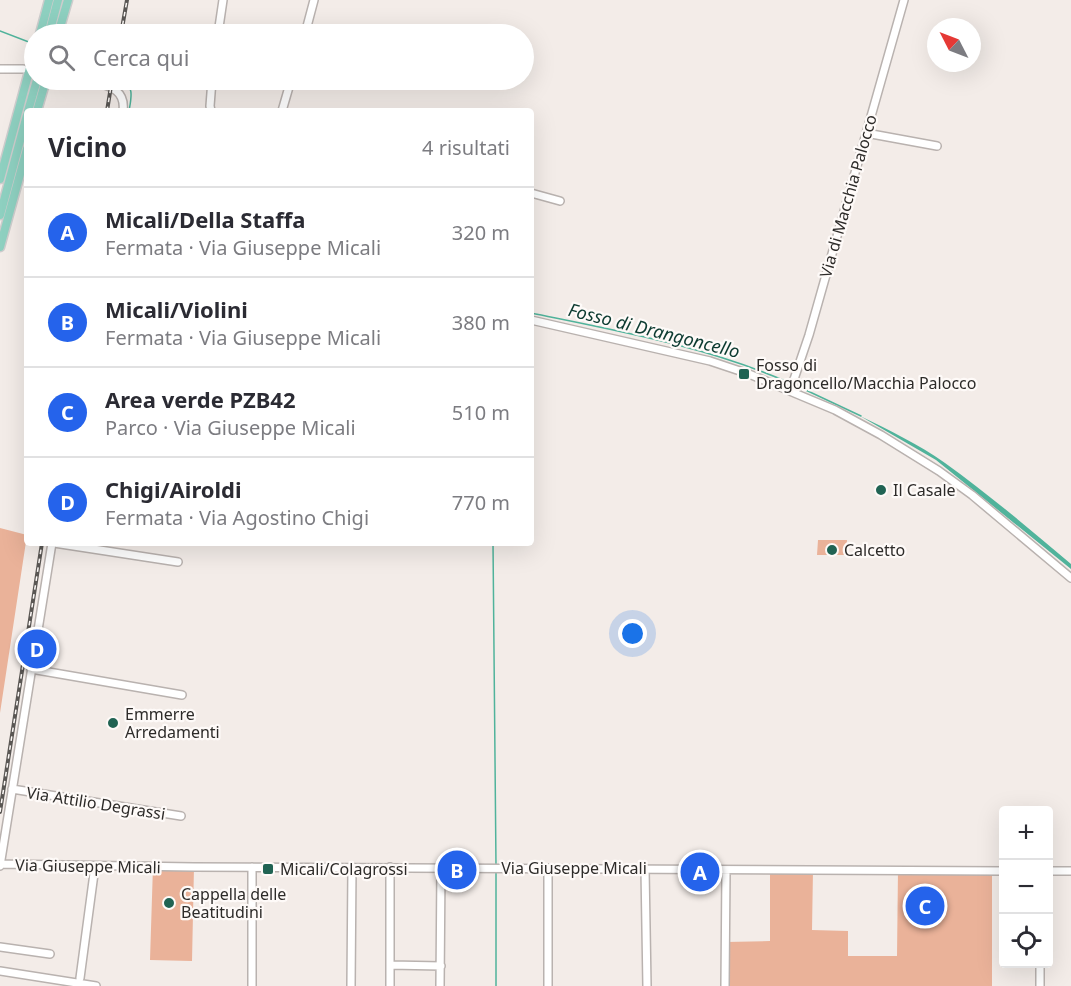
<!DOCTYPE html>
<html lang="it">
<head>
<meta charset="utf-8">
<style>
	body { margin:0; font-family:"Noto Sans",sans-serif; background:#f7f7f7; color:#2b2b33 }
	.controls { position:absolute; right:18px; bottom:18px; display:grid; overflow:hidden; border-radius:6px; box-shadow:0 6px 24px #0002 }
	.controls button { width:54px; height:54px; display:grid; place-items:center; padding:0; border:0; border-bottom:2px solid #e1e1e2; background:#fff; color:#2b2b33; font:30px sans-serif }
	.compass { position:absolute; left:927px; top:18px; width:54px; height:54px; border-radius:50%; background:#fff; box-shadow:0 6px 24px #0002; rotate:312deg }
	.you { position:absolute; left:633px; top:634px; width:21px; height:21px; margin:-15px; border:4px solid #fff; border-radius:50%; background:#1a73e8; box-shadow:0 0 0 9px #1a73e833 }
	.badge { display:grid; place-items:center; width:39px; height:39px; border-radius:50%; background:#2563eb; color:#fff; font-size:20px; font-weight:700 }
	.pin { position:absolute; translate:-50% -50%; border:3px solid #fff; box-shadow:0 2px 6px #0006 }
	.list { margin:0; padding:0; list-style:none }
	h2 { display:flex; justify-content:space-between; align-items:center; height:78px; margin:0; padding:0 24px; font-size:26px }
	h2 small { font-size:20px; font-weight:400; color:#7c7c81 }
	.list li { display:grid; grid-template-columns:39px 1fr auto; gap:18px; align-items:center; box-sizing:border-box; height:90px; padding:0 24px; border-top:2px solid #e1e1e2 }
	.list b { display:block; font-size:22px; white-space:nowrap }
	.list p { margin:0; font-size:20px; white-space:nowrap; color:#7c7c81 }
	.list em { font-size:20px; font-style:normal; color:#7c7c81 }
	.icon { flex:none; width:33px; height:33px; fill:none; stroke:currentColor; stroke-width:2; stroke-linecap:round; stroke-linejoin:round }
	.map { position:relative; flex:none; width:1071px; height:986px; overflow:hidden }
	.search { position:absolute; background:#fff; box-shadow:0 6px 24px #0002; left:24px; top:24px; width:510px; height:66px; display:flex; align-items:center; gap:15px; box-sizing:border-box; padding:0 21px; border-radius:33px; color:#7c7c81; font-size:22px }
	.panel { position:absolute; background:#fff; box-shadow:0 6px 24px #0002; left:24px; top:108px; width:510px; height:438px; border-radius:6px }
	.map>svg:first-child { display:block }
	.green { fill:#eab299 }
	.water { fill:#50b39b }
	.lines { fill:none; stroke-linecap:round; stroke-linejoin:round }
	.stream { stroke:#50b39b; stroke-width:1.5 }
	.minor-casing { stroke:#b9b2af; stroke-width:10 }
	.major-casing { stroke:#cdcccc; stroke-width:11 }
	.minor { stroke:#fff; stroke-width:7 }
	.major { stroke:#8ed0c0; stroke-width:8 }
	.rail-casing { stroke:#5a5754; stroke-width:4 }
	.rail { stroke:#fefaf8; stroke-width:1.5; stroke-dasharray:4.5; stroke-linecap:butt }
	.poi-dot { fill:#206353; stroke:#fefaf8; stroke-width:2 }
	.labels { text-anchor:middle; stroke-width:4.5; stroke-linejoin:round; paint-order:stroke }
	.street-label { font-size:16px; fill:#2d2b29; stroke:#fefaf8 }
	.poi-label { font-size:16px; fill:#2d2b29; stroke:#fefaf8; text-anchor:start }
	.water-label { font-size:18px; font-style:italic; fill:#0d3b31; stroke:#fefaf8 }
</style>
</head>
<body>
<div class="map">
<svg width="1071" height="986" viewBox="0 0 1071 986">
	<rect width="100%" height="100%" fill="#f3ece8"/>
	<path class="green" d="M0,528l27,7 -27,178z
		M818,540h29l-1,15h-29z
		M153,866l41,1 -2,94 -42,-1z
		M770,870h43l-1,60 36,1v25h49l1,-86 94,1v115h-266v-44l44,-1z"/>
	<path class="water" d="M860,416c29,14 58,28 85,47 43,31 85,66 126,101v5l-135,-109z"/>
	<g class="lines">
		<path class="stream" d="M0,31l34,13
			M121,80c14,5 10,19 8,31
			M531,313c88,18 177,34 259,70
			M795,385l66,31
			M493,543l3,323
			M496,871v115"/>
		<g class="minor-casing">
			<path id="minor" d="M218,34l5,-34
				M305,34l9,-34
				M0,69h23
				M89,80c18,6 37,8 34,31
				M211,111l-1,-5 2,-26
				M282,111l9,-31
				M866,133l71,13
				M531,193l29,8
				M531,320l179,41 39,13 86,36 46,25 58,36 33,24 99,83
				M790,391l19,-56 95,-335
				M54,543l124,19
				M31,669l151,26
				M12,789l169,27
				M0,864l194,3 810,4
				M0,866l52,-323
				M252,867v119
				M548,868v118
				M645,869l2,117
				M1048,871h23
				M0,947l50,7
				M1040,964v22
				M390,965l51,1
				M0,971l96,15
				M80,978l15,-112
				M351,986l1,-119
				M390,986v-119
				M440,986l1,-119
				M725,986l1,-116"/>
		</g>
		<g class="major-casing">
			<path id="major" d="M40,34l9,-34
				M49,34l9,-34
				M58,34l10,-34
				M28,111l9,-31
				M37,111l9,-31
				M0,179l34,-126
				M0,215l27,-100
				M0,247l27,-98"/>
		</g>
		<use href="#minor" class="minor"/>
		<use href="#major" class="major"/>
		<g class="rail-casing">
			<path id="rail" d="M121,34l6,-34
				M107,111l5,-31
				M0,812l42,-269"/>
		</g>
		<use href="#rail" class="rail"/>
	</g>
	<g class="poi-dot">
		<rect x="738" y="368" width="12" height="12" rx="3"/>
		<circle cx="881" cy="490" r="6"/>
		<circle cx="832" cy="550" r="6"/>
		<circle cx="113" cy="723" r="6"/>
		<rect x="262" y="863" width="12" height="12" rx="3"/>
		<circle cx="169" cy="903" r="6"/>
	</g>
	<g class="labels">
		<g class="street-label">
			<text transform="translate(848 196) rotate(-74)" y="6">Via di Macchia Palocco</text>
			<text transform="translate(96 803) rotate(9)" y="6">Via Attilio Degrassi</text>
			<text transform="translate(88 866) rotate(1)" y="6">Via Giuseppe Micali</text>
			<text x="574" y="874">Via Giuseppe Micali</text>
		</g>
		<g class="poi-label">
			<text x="756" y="371">Fosso di<tspan x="756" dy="18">Dragoncello/Macchia Palocco</tspan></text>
			<text x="893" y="496">Il Casale</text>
			<text x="844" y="556">Calcetto</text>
			<text x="125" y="720">Emmerre<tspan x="125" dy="18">Arredamenti</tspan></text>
			<text x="280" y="875">Micali/Colagrossi</text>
			<text x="181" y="900">Cappella delle<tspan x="181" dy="18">Beatitudini</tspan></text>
		</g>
		<g class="water-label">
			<text transform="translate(654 331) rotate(14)" y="6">Fosso di Drangoncello</text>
		</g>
	</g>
</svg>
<div class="controls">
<button>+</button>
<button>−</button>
<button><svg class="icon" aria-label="locate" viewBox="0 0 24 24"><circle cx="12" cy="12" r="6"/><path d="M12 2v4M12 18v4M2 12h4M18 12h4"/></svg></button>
</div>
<svg class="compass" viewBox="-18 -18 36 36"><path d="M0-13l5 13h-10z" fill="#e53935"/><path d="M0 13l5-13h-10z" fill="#7c7c81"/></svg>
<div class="you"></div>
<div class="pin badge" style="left:700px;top:872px">A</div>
<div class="pin badge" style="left:457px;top:870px">B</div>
<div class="pin badge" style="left:925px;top:906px">C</div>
<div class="pin badge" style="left:37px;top:649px">D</div>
<div class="search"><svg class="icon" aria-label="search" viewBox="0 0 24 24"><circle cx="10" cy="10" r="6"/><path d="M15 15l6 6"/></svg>Cerca qui</div>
<section class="panel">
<h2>Vicino<small>4 risultati</small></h2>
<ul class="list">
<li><span class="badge">A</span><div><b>Micali/Della Staffa</b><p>Fermata · Via Giuseppe Micali</p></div><em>320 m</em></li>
<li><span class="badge">B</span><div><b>Micali/Violini</b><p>Fermata · Via Giuseppe Micali</p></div><em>380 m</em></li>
<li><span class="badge">C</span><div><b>Area verde PZB42</b><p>Parco · Via Giuseppe Micali</p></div><em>510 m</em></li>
<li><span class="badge">D</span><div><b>Chigi/Airoldi</b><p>Fermata · Via Agostino Chigi</p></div><em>770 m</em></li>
</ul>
</section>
</div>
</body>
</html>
